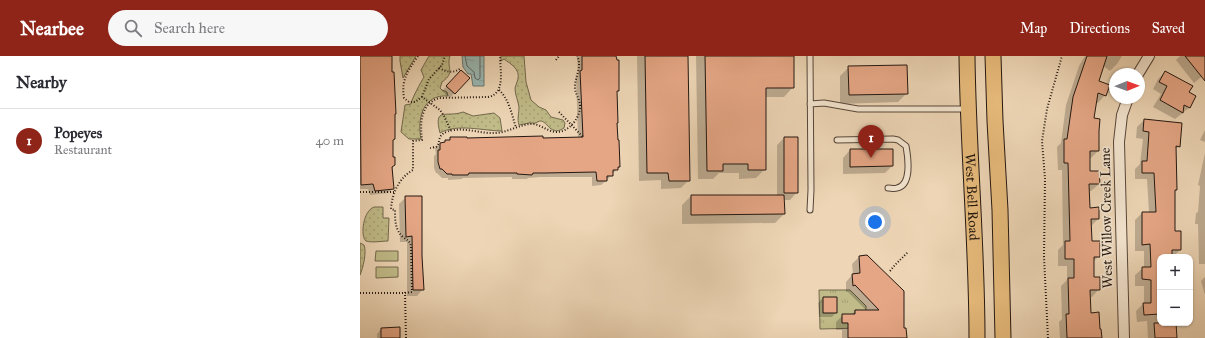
<!DOCTYPE html>
<html lang="en">
<head>
<meta charset="utf-8">
<style>
	body { margin:0; font-family:"IM FELL Great Primer",serif; background:#f7f7f7; color:#2b2b33 }
	.controls { position:absolute; right:12px; bottom:12px; display:grid; overflow:hidden; border-radius:8px; box-shadow:0 1px 3px #0004 }
	.controls button { width:36px; height:36px; display:grid; place-items:center; padding:0; border:0; border-bottom:1px solid #e1e1e2; background:#fff; color:#2b2b33; font:20px sans-serif }
	.compass { position:absolute; left:749px; top:12px; width:36px; height:36px; border-radius:50%; background:#fff; box-shadow:0 1px 3px #0004; rotate:89deg }
	.you { position:absolute; left:515px; top:166px; width:14px; height:14px; margin:-10px; border:3px solid #fff; border-radius:50%; background:#1a73e8; box-shadow:0 0 0 6px #1a73e833 }
	.badge { display:grid; place-items:center; width:26px; height:26px; border-radius:50%; background:#8f2418; color:#fff; font-size:13px; font-weight:700 }
	.pin { position:absolute; translate:-50% -33px; filter:drop-shadow(0 1px 2px #0008) }
	.pin::after { content:''; position:absolute; top:21px; width:14px; height:12px; background:inherit; clip-path:polygon(0 0,100% 0,50% 100%) }
	.list { margin:0; padding:0; list-style:none }
	h2 { display:flex; justify-content:space-between; align-items:center; height:52px; margin:0; padding:0 16px; font-size:17px }
	h2 small { font-size:13px; font-weight:400; color:#7c7c81 }
	.list li { display:grid; grid-template-columns:26px 1fr auto; gap:12px; align-items:center; box-sizing:border-box; height:64px; padding:0 16px; border-top:1px solid #e1e1e2 }
	.list b { display:block; font-size:15px; white-space:nowrap }
	.list p { margin:0; font-size:13px; white-space:nowrap; color:#7c7c81 }
	.list em { font-size:13px; font-style:normal; color:#7c7c81 }
	.icon { flex:none; width:22px; height:22px; fill:none; stroke:currentColor; stroke-width:2; stroke-linecap:round; stroke-linejoin:round }
	.map { position:relative; flex:none; width:845px; height:282px; overflow:hidden }
	header { display:flex; align-items:center; gap:24px; box-sizing:border-box; height:56px; padding:0 20px; background:#8f2418; color:#fff }
	header strong { font-size:19px }
	nav { display:flex; gap:22px; margin-inline-start:auto; font-size:14px }
	.search { width:280px; height:36px; background:#f7f7f7; display:flex; align-items:center; gap:10px; box-sizing:border-box; padding:0 14px; border-radius:22px; color:#7c7c81; font-size:15px }
	main { display:flex }
	aside { flex:1; background:#fff }
	.map>svg:first-child { display:block }
	.grass { fill:url(#grass-dots); stroke:#72694c }
	.park { fill:url(#park-tufts); stroke:#72694c }
	.garden { fill:#c0bb88; stroke:#72694c }
	.water { fill:url(#water-ripples); stroke:#6a7872 }
	.shadow { fill:#0003 }
	.lines { fill:none; stroke-linecap:round; stroke-linejoin:round }
	.shore { stroke:#5e6862; stroke-width:1 }
	.building { fill:#e5a685; stroke:#231710 }
	.lane-casing { stroke:#564639; stroke-width:7 }
	.street-casing { stroke:#564639; stroke-width:12 }
	.primary-casing { stroke:#231710; stroke-width:17 }
	.path { stroke:#231710; stroke-width:2; stroke-dasharray:1 2; stroke-linecap:butt }
	.lane { stroke:#f3e4cf; stroke-width:5 }
	.street { stroke:#f3e4cf; stroke-width:10 }
	.primary { stroke:#e6ba7a; stroke-width:15 }
	.labels { text-anchor:middle; stroke-width:3.5; stroke-linejoin:round; paint-order:stroke }
	.street-label { font-size:14px; fill:#231710; stroke:#f3e4cf }
</style>
</head>
<body>
<header>
<strong>Nearbee</strong>
<div class="search"><svg class="icon" aria-label="search" viewBox="0 0 24 24"><circle cx="10" cy="10" r="6"/><path d="M15 15l6 6"/></svg>Search here</div>
<nav><a>Map</a><a>Directions</a><a>Saved</a></nav>
</header>
<main>
<aside>
<h2>Nearby<small></small></h2>
<ul class="list">
<li><span class="badge">1</span><div><b>Popeyes</b><p>Restaurant</p></div><em>40 m</em></li>
</ul>
</aside>
<div class="map">
<svg width="845" height="282" viewBox="0 0 845 282">
	<defs>
		<pattern id="grass-dots" width="8" height="8" patternUnits="userSpaceOnUse"><rect width="8" height="8" fill="#c0bb88"/><path d="M2 2h.1M6 6h.1" fill="none" stroke="#a5a074" stroke-width="1.8" stroke-linecap="round"/></pattern>
		<pattern id="park-tufts" width="24" height="20" patternUnits="userSpaceOnUse"><rect width="24" height="20" fill="#c0bb88"/><path d="M3 7l-1-3M5 7V3M7 7l1-3M15 17l-1-3M17 17v-4M19 17l1-3" fill="none" stroke="#a5a074"/></pattern>
		<pattern id="water-ripples" width="26" height="14" patternUnits="userSpaceOnUse"><rect width="26" height="14" fill="#9ab8b4"/><path d="M2 4q2-2 4 0t4 0M15 11q2-2 4 0t4 0" fill="none" stroke="#849d9a"/></pattern>
	</defs>
	<rect width="100%" height="100%" fill="#edd5b5"/>
	<filter id="stains"><feTurbulence type="fractalNoise" baseFrequency=".005" numOctaves="4"/><feColorMatrix values="0 0 0 0 .2 0 0 0 0 .09 0 0 0 0 .02 0 0 0 .5 -.17"/></filter>
	<radialGradient id="worn" r=".72"><stop offset=".6" stop-color="#630" stop-opacity="0"/><stop offset="1" stop-color="#630" stop-opacity=".3"/></radialGradient>
	<path class="grass" d="M40,0h16l-13,22 -3,-17z
		M69,0h21c-4,12 6,16 -8,26l-2,6 2,2 5,2 1,4c-26,-2 -31,24 -27,43h-12l-8,-7 4,-27 6,-1c0,-4 10,-22 13,-27l-3,-7z
		M141,0h23l2,26 5,18 8,7 7,3 5,7 12,3 2,3 -1,5c-16,11 -17,-14 -28,-5h-7l-10,2c-2,-6 0,-12 0,-18 -1,-7 -4,-12 -4,-19 1,-3 2,-6 3,-9 2,-10 -7,-15 -14,-20l-3,2z
		M103,56l10,4 21,-3 6,5 2,13c-18,0 -45,-8 -62,2 -7,-27 7,-15 23,-21z
		M14,151h9v11h6l-1,23c-6,0 -16,2 -22,0 -6,-5 -3,-30 8,-34z
		M0,187l4,2c3,7 -1,23 -4,30z"/>
	<path class="park" d="M459,234h31l16,16v19l-3,3 -43,1z"/>
	<path class="garden" d="M16,195h22v10h-23z
		M16,211h22v10l-22,1z"/>
	<path class="water" d="M102,0h22v30h-11l-2,-12h-3l-5,-7z"/>
	<path class="shadow" d="M0,0h31l3,83 -2,2 1,47 -5,5 -18,2 -2,-6h-8z
		M217,0h39l2,34 -2,2 1,49 2,26 -12,13 -6,5 -9,1v-9h-52l-12,1 -1,1h-15v-2l-49,1 -1,1 -14,1v-2h-6l-5,-5h-1l-2,-5v-12l2,-2 -1,-6 5,-4 8,-3 3,-3h127l-2,-61 2,-2z
		M277,0h50l2,124 -8,8 -20,1v-9l-22,1z
		M336,0h97v31l-9,10h-19v72l-9,9 -17,1v-6h-20l-6,6h-15z
		M725,0h37l-5,8 -7,7 -7,-5 -6,16 8,13 -7,8 -2,-1 -3,17 5,32 -7,7h-2v14l10,12 -8,7h-3l1,18 9,10 -7,7v16l8,14 -6,6v16l6,11 -7,8h-3l1,17 10,24h-40l-1,-16 3,-3 -1,-33 6,-6v-14h-9v-16l5,-5 -1,-75h-4l-1,-23 4,-4 5,-38 13,-39z
		M820,0h25v18l-11,9 -18,-23z
		M489,11l58,26 -9,9 -58,2v-28z
		M101,16l7,6 -18,20 -8,-7z
		M805,16l23,21 7,4 -6,11 -14,11 -22,-12 8,-13 -8,-5 5,-10z
		M784,64l35,26 -4,4 -1,41v41l6,18 -7,7h-13v66h15l1,15h-28l-1,-17 -10,1 -1,-11 8,-8v-17h-9v-11l8,-7h1v-17h-9v-31l7,-7h7l-2,-34h-12v-10l5,-5 3,-25 -7,-1 1,-11z
		M845,74v12l-5,-2z
		M424,82l13,54 -7,8h-7l1,14 -9,9 -93,1v-19l9,-9h86v-51z
		M490,94l42,16 -7,7 -42,1v-16z
		M845,97v111h-6l-1,-40h-3l1,-11 2,-1 2,-26 -2,-1z
		M46,141l15,59 2,33 -6,7h-10v-54h-7l-1,-38z
		M499,201l44,72h3l1,9h-65v-8h-6v-8l7,-7h8l4,-4h12l-19,-19h-2v-10l7,-8 -1,-10z
		M845,221v18l-4,-14z
		M463,242l13,14 -4,5h-13l-1,-14z
		M21,273l18,9h-22v-4z"/>
	<g class="lines">
		<path class="shore" d="M105,0l2,10 7,6 1,6 3,2 2,-2v-22"/>
	</g>
	<path class="building" d="M0,0h32v16h2l2,42h-1v25l-2,1v17h2v8l-3,2 2,22 -19,2 -2,-7 -12,1z
		M222,0h34l1,4h2v31h-2l1,32h-1l1,17h1l1,27h-2v3h-5v6h-6v5h-10l-1,-9 -51,1h-12l-1,2 -15,-1v-1h-48l-1,2h-16v-1h-5l-5,-5h-2l-2,-7v-12h2v-7l5,-1v-2h5v-3h17v1l76,-2v2l40,-1 -3,-66 2,-1z
		M285,0h43l2,125h-21l-1,-8h-21z
		M345,0h89v32h-28v82h-18v-6h-25v7h-16z
		M727,0h20l-8,25 11,4 -4,11 -8,-3 -4,25 6,1 -1,12v20h-9v20h9l1,13h-11l1,24 9,-1v12h-8l1,22h8v16h-6v20h6v13h-10l1,23 8,-1 1,17h1l1,9h-35l-1,-24h3l-1,-36h6v-19h-9v-18h5l-2,-78h-4v-24h3l6,-42z
		M825,0h20v25z
		M547,9l1,29 -59,1 -1,-29z
		M101,14l9,8 -15,16 -9,-8z
		M805,15l28,15 -4,6 7,4 -6,12 -6,-3 -1,8 -23,-13 7,-14 -8,-4z
		M784,63l38,4 -2,24 -4,-1 1,44h-2v41h6v19h-9v7h-12v57l-16,1 -1,-12h8v-23l-9,-1v-12h9l-1,-23 -8,1v-33h14l-2,-39h-12v-12h5l2,-29 -6,-1z
		M424,81h14v56h-14z
		M490,93h43v17l-43,1z
		M331,139h93l1,19 -94,1z
		M45,140h17v60l2,34h-11l-1,-54 -6,1z
		M507,199l37,36v37h2l1,10h-59v-15h-6v-9h13v-4h24l-24,-25 -2,1 -1,-12 8,-1 -1,-17z
		M463,241h14v16h-14z
		M794,267h22l1,15h-22z
		M40,271v11h-19v-10z"/>
	<g class="lines">
		<g class="lane-casing">
			<path id="lane" d="M450,48l14,-1 34,6h109
				M477,84l56,-1 5,1 8,6c2,11 6,39 -9,42 -3,1 -6,0 -9,0
				M450,154l1,-20 -1,-134"/>
		</g>
		<g class="street-casing">
			<path id="street" d="M778,18l11,-18
				M764,282l-5,-196 3,-27 6,-17"/>
		</g>
		<g class="primary-casing">
			<g id="primary">
				<path id="s1" d="M607,0c1,94 10,188 10,282"/>
				<path d="M633,0l2,65 5,89 3,128"/>
			</g>
		</g>
		<path class="path" d="M58,0c-10,15 -17,23 -14,42l5,4h6l7,-5 18,13 4,6 7,15
			M196,4l3,-4
			M79,12c8,4 14,6 22,0
			M139,34c10,9 13,25 17,38
			M62,41l7,-18 13,-14 3,-9
			M199,56l25,26
			M70,92c1,0 5,-1 6,-1 6,-4 -2,-14 18,-17 14,-2 28,4 42,3 13,-1 24,-9 36,-9 8,0 15,7 23,8 13,1 25,-13 25,-26 0,-6 -4,-11 -5,-17 -1,-12 8,-22 2,-33
			M0,136h35
			M530,215l5,-6 13,-13
			M0,237h45
			M46,282l-1,-45 7,-1 -1,-46c-1,-5 -4,-6 -8,-9 -8,-7 -8,-17 -8,-27l-4,-1c1,-16 8,-31 22,-39v-29l9,-1c-2,-16 -2,-36 17,-42l49,-1c18,-3 12,-28 12,-41
			M688,282l-4,-81 1,-78 -3,-38 5,-32 15,-53"/>
		<use href="#lane" class="lane"/>
		<use href="#street" class="street"/>
		<use href="#primary" class="primary"/>
	</g>
	<g class="labels">
		<g class="street-label">
			<text dy="5" stroke="none"><textPath href="#s1" startOffset="141">West Bell Road</textPath></text>
			<text transform="translate(746 162) rotate(-91)" y="5">West Willow Creek Lane</text>
		</g>
	</g>
	<rect width="100%" height="100%" filter="url(#stains)"/>
	<rect width="100%" height="100%" fill="url(#worn)"/>
</svg>
<div class="controls">
<button>+</button>
<button>−</button>
</div>
<svg class="compass" viewBox="-18 -18 36 36"><path d="M0-13l5 13h-10z" fill="#e53935"/><path d="M0 13l5-13h-10z" fill="#7c7c81"/></svg>
<div class="you"></div>
<div class="pin badge" style="left:511px;top:102px">1</div>
</div>
</main>
</body>
</html>
